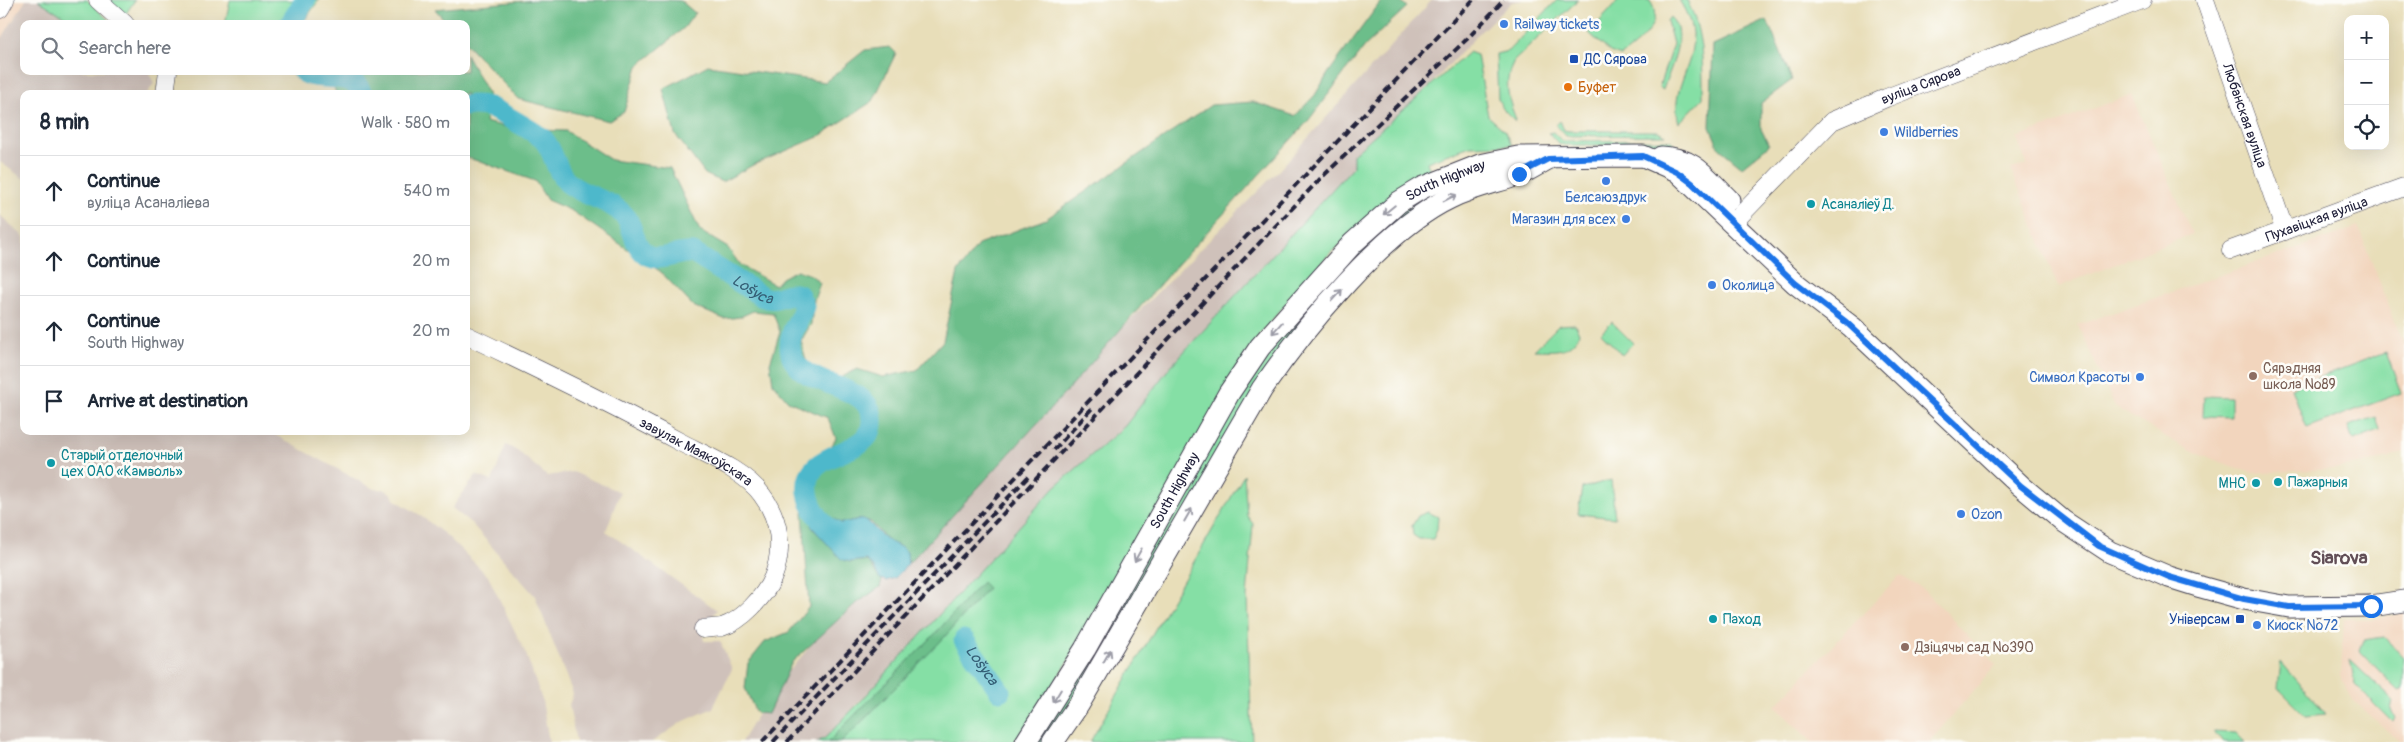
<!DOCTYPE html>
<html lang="en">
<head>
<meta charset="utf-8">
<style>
	body { margin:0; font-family:Pangolin,sans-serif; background:#f2f2f3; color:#1f2937 }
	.controls { position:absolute; right:15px; top:15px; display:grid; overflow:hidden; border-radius:10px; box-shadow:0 5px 20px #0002 }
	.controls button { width:45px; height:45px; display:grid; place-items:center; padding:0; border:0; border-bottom:1px solid #e0e1e3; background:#fff; color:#1f2937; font:25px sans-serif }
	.stop { position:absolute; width:15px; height:15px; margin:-11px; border:4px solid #1a73e8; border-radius:50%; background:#fff }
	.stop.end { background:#1a73e8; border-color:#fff; box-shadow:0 1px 5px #0008 }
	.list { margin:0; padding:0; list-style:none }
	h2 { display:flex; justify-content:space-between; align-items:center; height:65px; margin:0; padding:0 20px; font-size:21px }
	h2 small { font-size:16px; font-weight:400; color:#747a83 }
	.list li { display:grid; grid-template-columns:32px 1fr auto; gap:15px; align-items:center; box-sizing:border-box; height:70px; padding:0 20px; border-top:1px solid #e0e1e3 }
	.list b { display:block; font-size:19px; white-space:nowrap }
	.list p { margin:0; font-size:16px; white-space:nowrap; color:#747a83 }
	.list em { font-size:16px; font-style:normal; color:#747a83 }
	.icon { flex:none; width:28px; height:28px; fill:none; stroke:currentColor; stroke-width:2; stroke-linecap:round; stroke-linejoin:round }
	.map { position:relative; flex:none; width:2404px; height:742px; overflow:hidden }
	.search { position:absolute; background:#fff; box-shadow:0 5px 20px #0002; left:20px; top:20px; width:450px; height:55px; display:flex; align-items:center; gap:12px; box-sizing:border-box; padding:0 18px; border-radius:10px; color:#747a83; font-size:19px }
	.panel { position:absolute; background:#fff; box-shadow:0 5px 20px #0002; left:20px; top:90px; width:450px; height:345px; border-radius:10px }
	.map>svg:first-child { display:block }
	.built { fill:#f2d5bd }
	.industrial { fill:#cfc1ba }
	.green { fill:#85dfa5; stroke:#548070 }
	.forest { fill:#6cbe8a; stroke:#477062 }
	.water { fill:#4eb8cb; stroke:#386d83 }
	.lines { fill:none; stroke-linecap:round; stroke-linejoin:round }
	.river { stroke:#4eb8cb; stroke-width:21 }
	.minor-casing { stroke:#403e4e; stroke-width:19 }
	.major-casing { stroke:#403e4e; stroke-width:23 }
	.minor { stroke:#fff; stroke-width:18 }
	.major { stroke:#fff; stroke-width:21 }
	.rail { stroke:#22223b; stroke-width:4; stroke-dasharray:8 4; stroke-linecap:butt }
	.oneway { stroke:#9c9ca7 }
	.route { stroke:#1a73e8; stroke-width:6 }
	.shop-dot { fill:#3f7fe0; stroke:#fdfcf7; stroke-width:2 }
	.transit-dot { fill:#1a4fb4; stroke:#fdfcf7; stroke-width:2 }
	.food-dot { fill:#e8710a; stroke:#fdfcf7; stroke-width:2 }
	.culture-dot { fill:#0f9aa8; stroke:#fdfcf7; stroke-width:2 }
	.education-dot { fill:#8d6e63; stroke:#fdfcf7; stroke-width:2 }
	.labels { text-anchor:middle; stroke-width:5; stroke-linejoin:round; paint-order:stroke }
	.shop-label { font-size:14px; fill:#366cbe; stroke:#fdfcf7; text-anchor:start }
	.transit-label { font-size:14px; fill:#164399; stroke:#fdfcf7; text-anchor:start }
	.street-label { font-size:14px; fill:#22223b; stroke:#fdfcf7 }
	.food-label { font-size:14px; fill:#c56008; stroke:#fdfcf7; text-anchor:start }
	.culture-label { font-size:14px; fill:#0d838f; stroke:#fdfcf7; text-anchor:start }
	.education-label { font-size:14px; fill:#785e54; stroke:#fdfcf7; text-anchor:start }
	.water-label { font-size:15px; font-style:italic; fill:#345e75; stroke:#fdfcf7 }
	.district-label { font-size:19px; font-weight:bold; fill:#614e56; stroke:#fdfcf7 }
</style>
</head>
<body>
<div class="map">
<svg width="2404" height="742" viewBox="0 0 2404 742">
	<rect width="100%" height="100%" fill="#fdfcf7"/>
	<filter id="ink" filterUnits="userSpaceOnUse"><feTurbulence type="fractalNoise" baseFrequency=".02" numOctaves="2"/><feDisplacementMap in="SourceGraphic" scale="10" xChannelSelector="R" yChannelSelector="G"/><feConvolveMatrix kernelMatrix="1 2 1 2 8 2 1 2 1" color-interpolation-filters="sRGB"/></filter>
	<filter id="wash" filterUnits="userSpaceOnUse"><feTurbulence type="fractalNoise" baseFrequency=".0096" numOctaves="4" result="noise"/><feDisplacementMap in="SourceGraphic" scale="20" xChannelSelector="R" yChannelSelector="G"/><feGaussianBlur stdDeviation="1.12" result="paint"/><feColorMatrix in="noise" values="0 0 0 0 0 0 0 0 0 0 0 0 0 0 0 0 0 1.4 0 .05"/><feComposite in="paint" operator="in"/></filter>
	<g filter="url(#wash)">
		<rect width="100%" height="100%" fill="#e8deb9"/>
		<path class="built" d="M0,0h26l-26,41z
			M2132,94l60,140 -134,53 -47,-118 16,-4 -10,-27z
			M2358,227l46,117v108l-15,6 -55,11 -82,4 -62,-22 -75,-44 -37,-82z
			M1900,575l25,16 71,74 -67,77h-117l-37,-36z
			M2404,613v129h-4l-47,-42 -12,-22 3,-59h28z"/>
		<path class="industrial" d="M26,0h12l39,24h-53v47h124l6,12 -7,11h-123v85l-24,-17v-121z
			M1432,0h93l-13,2 -33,31 -69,74 -57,47v13l-183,200 -45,59 -70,61 -127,142 -103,109 -9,4h-75l33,-54 66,-76 440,-443z
			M0,215l24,22v194h244l106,58h10l8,5 2,5 26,16 27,21 41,40 38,78 16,46 7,42h-549z
			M506,445l13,7 28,24 26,-4 47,20 -14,39 111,79 -7,9 -2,-1 -7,3 3,20h16l12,28 -19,39 -31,14 -30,20h-76l-7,-37 4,-11 -38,-98 -63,-72 -20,-16 24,-33 16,6z"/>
		<path class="green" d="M38,0h49l26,24h-37z
			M108,0h27l-10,15z
			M230,0h89l-17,24h-77z
			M1557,0h21l-64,61c-11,20 -6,39 2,58l-1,2 -12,-12 -5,-10 -2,-45 12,-3z
			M1619,0h30c18,22 -12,44 -28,56l-11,-4 -21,-19z
			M1679,0h8c16,31 16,64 16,98l-24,25c-13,-46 36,-67 0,-123z
			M1670,17c19,17 -1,54 -7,73l-4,-3 14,-43 -6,-23z
			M1469,52l8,3 11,61 16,14 8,15 -42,1 -43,16 3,9 -100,82 -70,81 -182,312 -46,73 -18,23h-198l9,-4 36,-37 194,-214 70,-61 45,-59 183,-200v-13z
			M1560,121l4,9 4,1h90l7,4 -99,1 -10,-11z
			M1553,132l9,9 108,-1 10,9v2l-37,-6h-80l-6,-3 -8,-9z
			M1479,180l-153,116 -280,446h-10l207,-355 45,-61 105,-109 48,-29z
			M1612,322l21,21 -11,12 -21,-22z
			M1575,324l4,9c-8,21 -26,17 -45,17l25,-25z
			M2386,352l15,41 -94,35 -16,-40z
			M2204,396l27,1v20l-28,-1z
			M2376,417l4,14 -27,9 -5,-14z
			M1244,475l3,41 6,8 -6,73 5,145h-162z
			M1611,480l4,38 -37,-4 4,-26z
			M1428,512l10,5 -1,13 -4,9h-14l-6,-4 -1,-9 6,-10z
			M2384,637l20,21v31l-5,2 -40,-41 4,-10z
			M2350,660l43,40 -2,10 4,9 -3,3 -37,-37z
			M2281,662l45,52 -20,2 -28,-28z
			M2213,732l23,1 9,9h-21z"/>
		<path class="forest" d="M535,0h133l13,1 14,12 -11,15 -46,38 -14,46 -15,9 -91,-22 -52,-56v-19h-18l-13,-15z
			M1382,0h18l7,7 -42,39 -57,75 -140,154 -102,117 -158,172 1,-4 -10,-14 -11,-5 -17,-19 -8,-3 -22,4 -27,-6 -2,2 2,11 36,32c28,-5 17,6 32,18l-2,7 -27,19 -61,56 -24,52 -12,-1 -11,-25 3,-25 17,-21 24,-10 20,-25 -6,-94 10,-34 23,-41 -8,-20 -40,-17 -15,-18 -3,-20 10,-31 -7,-19 -20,-2 -13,6 -16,2 -31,-13 -32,-34 -89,-61 -25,-11 -12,-19 -69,-24v-63h-130l-6,-23h136v-17l22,40 -3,28 29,7 52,2 45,29 59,8 30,63 28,17 12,17 35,20 6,-7 16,-8 14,5 9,8 -6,17 -3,24 -10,17 9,34 23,7 24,-13 26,8 34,-7 26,-29 15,-69 20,-27 68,-26 165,-114 42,-3 42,14 20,-21 14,-23z
			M1767,20l25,60 -31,23v26l8,16 -27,22 -23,-19 -9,-21 3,-82z
			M890,47l6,6 -23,48 -55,36 -65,28 -31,17 -17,-8 -30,-40 -12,-45 45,-24 117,17 40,-32z
			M982,582l6,6 -48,54 -98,100h-14l105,-106z"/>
		<path class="water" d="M827,515l14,8c33,-7 21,-4 45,16 6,5 14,6 21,13l1,12 -13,14 -9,3 -7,-3 -6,-12 -7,-6 -16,2 -9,-3 -30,-33 3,-9z"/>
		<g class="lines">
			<g class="river">
				<path d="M290,24l15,-24"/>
				<path d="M302,71c19,14 50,-4 60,23"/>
				<path id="s1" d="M466,106c8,-2 15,-1 23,1 7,3 52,28 55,33 11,13 11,31 24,43 17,14 41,16 56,32 11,12 9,34 25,41 13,6 30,-5 44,-3l70,44c16,6 22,-7 36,-2l5,11c-3,13 -14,24 -14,39 0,47 84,33 82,77 0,37 -70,25 -64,70 2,18 15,32 28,44"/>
				<path id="s2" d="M964,640l36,51"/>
			</g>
		</g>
	</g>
	<g filter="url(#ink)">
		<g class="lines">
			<g class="minor-casing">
				<g id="minor">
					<path d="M98,0l27,24"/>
					<path id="s3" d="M2205,0l80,231"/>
					<path d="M0,9l5,-9"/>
					<path d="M165,94l3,-23"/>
					<path id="s4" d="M1733,223l99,-102 54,-23 256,-98"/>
					<path id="s5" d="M2231,250l173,-63"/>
					<path id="s6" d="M466,335c72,34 144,69 214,107 25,13 65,29 82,53 18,24 22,54 11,82 -8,19 -31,44 -51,50 -6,1 -13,1 -19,2"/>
				</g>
			</g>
			<g class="major-casing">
				<g id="major">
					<path d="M1661,157c35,1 45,21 68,43"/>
					<path id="s7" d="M1026,742l59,-93 144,-256 31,-46 93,-104 46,-41 23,-14 58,-23 38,-8 125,-1 34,15 118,112 57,44 169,159 42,35 47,31 59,25 32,10 43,12 45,8 82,-1 33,-5"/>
					<path d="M1053,742l26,-38 183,-315c42,-61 121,-159 188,-191 22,-11 45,-15 68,-23 10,-4 20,-11 30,-16"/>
				</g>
			</g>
			<use href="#minor" class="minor"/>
			<use href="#major" class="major"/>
			<path class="rail" d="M1054,450l40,-44
				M762,742l711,-742
				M773,742l255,-265
				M787,742l532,-562 148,-141 37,-39"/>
		</g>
		<defs><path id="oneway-shaft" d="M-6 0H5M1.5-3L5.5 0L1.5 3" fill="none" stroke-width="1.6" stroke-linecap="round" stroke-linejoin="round" transform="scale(1.25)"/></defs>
		<g class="oneway">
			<use href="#oneway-shaft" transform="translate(1450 198) rotate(-27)"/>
			<use href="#oneway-shaft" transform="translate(1389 210) rotate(141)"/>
			<use href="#oneway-shaft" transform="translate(1337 295) rotate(-47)"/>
			<use href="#oneway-shaft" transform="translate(1277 328) rotate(131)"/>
			<use href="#oneway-shaft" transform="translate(1188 515) rotate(-60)"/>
			<use href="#oneway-shaft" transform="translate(1138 555) rotate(119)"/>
			<use href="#oneway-shaft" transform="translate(1107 656) rotate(-60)"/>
			<use href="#oneway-shaft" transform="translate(1057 696) rotate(121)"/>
		</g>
	</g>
	<g class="lines" filter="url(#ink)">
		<path class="route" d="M1519,174l29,-15 95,-3 34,16 15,11 103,100 51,39 175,164 78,60 70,31 75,22 45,8 82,-1"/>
	</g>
	<g class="shop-dot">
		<circle cx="1504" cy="24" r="5"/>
		<circle cx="1884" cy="132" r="5"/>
		<circle cx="1606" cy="181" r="5"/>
		<circle cx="1626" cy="219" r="5"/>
		<circle cx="1712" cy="285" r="5"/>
		<circle cx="2140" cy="377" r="5"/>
		<circle cx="1961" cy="514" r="5"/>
		<circle cx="2257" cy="625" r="5"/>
	</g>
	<g class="transit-dot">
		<rect x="1569" y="54" width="10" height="10" rx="2.5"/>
		<rect x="2235" y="614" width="10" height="10" rx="2.5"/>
	</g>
	<circle class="food-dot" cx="1568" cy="87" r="5"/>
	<g class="culture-dot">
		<circle cx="1811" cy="204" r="5"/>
		<circle cx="51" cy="463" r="5"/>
		<circle cx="2278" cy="482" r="5"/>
		<circle cx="2256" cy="483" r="5"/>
		<circle cx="1713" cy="619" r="5"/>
	</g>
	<g class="education-dot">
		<circle cx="2253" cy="376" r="5"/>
		<circle cx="1905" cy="647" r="5"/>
	</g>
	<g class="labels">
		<g class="shop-label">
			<text x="1514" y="29">Railway tickets</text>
			<text x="1894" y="137">Wildberries</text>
			<text x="1606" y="202" text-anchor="middle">Белсаюздрук</text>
			<text x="1616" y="224" text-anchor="end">Магазин для всех</text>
			<text x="1722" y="290">Околица</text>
			<text x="2130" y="382" text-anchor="end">Символ Красоты</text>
			<text x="1971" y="519">Ozon</text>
			<text x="2267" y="630">Киоск №72</text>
		</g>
		<g class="transit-label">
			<text x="1584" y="64">ДС Сярова</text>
			<text x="2230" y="624" text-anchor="end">Універсам</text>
		</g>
		<g class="street-label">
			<text dy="5" stroke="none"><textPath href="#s4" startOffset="238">вуліца Сярова</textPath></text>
			<text dy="5" stroke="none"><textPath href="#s3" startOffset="122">Любанская вуліца</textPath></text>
			<text dy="5" stroke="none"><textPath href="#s7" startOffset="712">South Highway</textPath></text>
			<text dy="5" stroke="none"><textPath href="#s5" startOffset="91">Пухавіцкая вуліца</textPath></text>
			<text dy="5" stroke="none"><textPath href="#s6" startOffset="258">завулак Маякоўскага</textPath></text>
			<text dy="5" stroke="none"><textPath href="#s7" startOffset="292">South Highway</textPath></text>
		</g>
		<g class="food-label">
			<text x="1578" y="92">Буфет</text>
		</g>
		<g class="culture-label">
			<text x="1821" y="209">Асаналіеў Д.</text>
			<text x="61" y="460">Старый отделочный<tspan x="61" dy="16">цех ОАО «Камволь»</tspan></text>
			<text x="2288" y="487">Пажарныя</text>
			<text x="2246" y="488" text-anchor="end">МНС</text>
			<text x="1723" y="624">Паход</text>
		</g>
		<g class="education-label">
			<text x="2263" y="373">Сярэдняя<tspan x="2263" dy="16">школа №89</tspan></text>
			<text x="1915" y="652">Дзіцячы сад №390</text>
		</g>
		<g class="water-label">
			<text dy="5" stroke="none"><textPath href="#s1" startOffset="366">Lošyca</textPath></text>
			<text dy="5" stroke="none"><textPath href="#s2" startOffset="31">Lošyca</textPath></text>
		</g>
		<g class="district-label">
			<text x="2339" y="564">Siarova</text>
		</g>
	</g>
</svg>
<div class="controls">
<button>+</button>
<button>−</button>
<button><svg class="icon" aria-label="locate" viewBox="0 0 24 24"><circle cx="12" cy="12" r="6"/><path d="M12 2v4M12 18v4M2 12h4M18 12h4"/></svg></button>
</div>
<div class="stop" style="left:2371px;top:606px"></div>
<div class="stop end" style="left:1519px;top:174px"></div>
<div class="search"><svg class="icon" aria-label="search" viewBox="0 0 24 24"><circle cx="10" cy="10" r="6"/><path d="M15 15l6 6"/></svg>Search here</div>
<section class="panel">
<h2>8 min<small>Walk · 580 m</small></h2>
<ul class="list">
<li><svg class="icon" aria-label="ahead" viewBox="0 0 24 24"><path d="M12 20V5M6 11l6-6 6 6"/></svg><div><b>Continue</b><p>вуліца Асаналіева</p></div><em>540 m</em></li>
<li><svg class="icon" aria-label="ahead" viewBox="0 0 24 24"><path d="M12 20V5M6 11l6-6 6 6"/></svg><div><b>Continue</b></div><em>20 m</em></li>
<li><svg class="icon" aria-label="ahead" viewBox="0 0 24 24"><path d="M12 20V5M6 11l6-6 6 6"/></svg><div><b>Continue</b><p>South Highway</p></div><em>20 m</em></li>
<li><svg class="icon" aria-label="arrive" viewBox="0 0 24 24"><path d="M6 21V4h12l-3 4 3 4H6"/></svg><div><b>Arrive at destination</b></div></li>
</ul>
</section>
</div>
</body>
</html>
